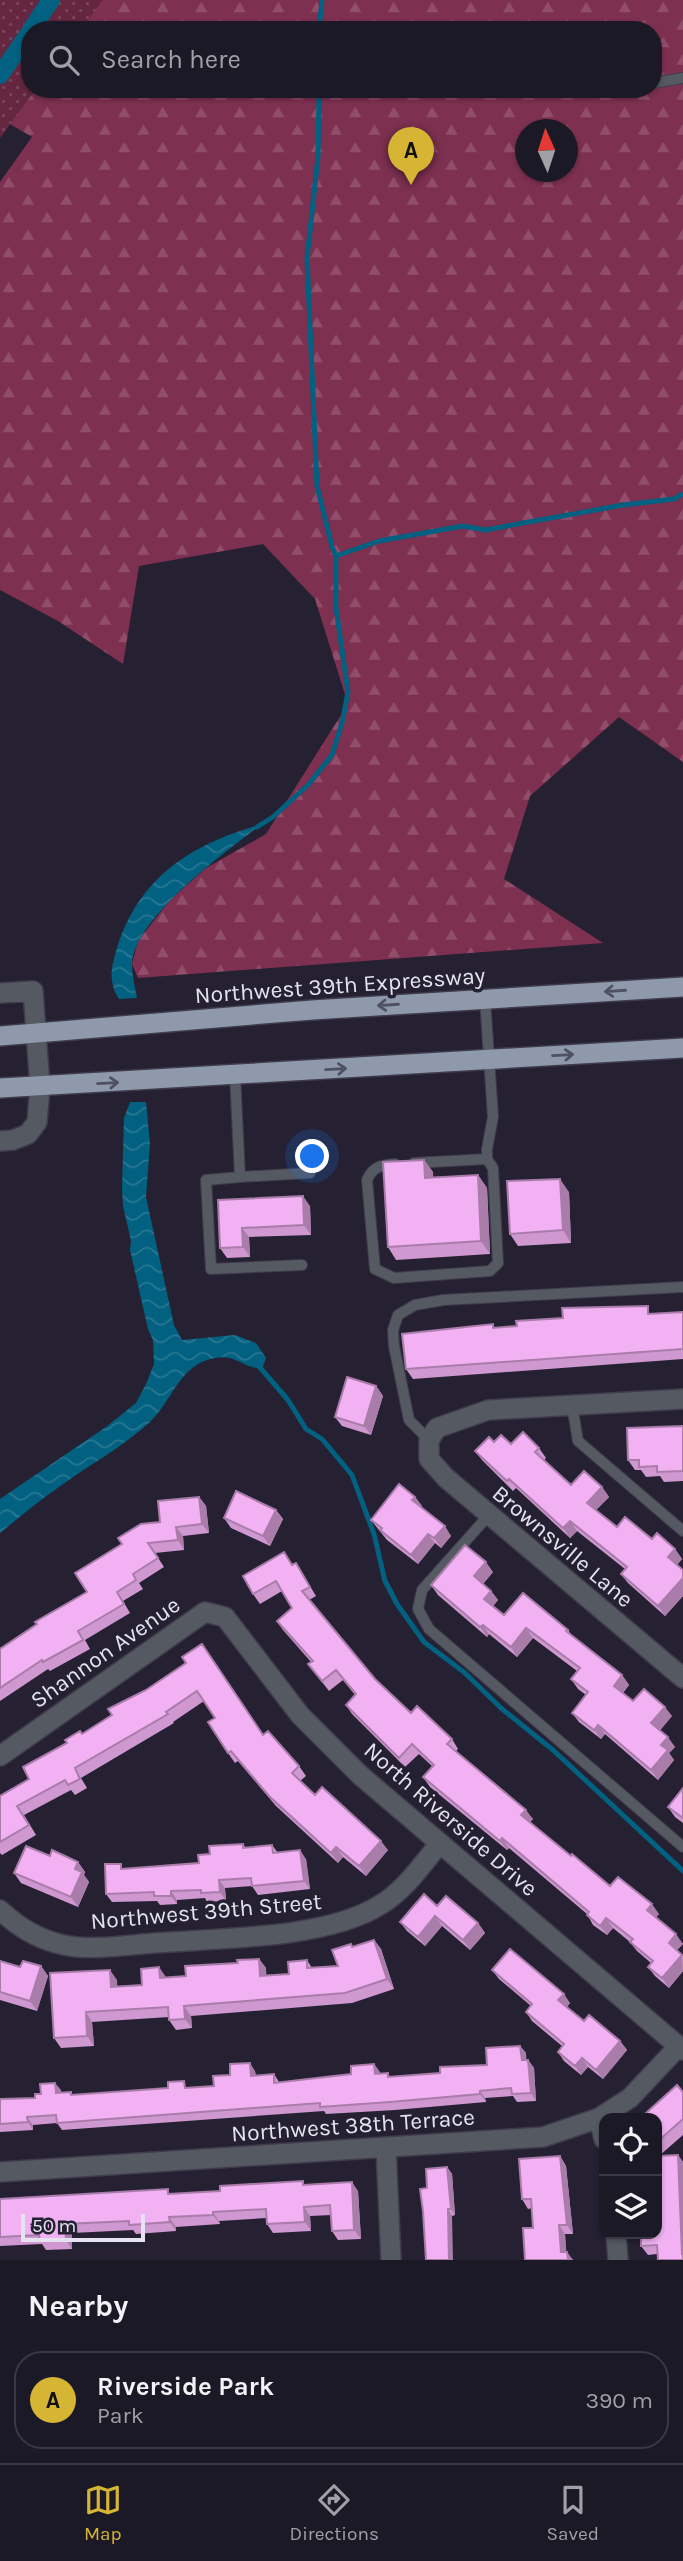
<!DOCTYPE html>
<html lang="en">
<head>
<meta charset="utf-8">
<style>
	body { margin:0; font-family:Karla,sans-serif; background:#292632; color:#f1f3f6 }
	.controls { position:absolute; right:21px; bottom:21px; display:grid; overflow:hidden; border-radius:14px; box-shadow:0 2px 5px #0004 }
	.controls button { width:63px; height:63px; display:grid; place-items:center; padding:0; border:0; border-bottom:2px solid #3a3843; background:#1c1926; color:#f1f3f6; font:35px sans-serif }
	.compass { position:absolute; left:515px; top:119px; width:63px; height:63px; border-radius:50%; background:#1c1926; box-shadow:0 2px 5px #0004; rotate:357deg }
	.scale { position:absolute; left:21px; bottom:18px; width:124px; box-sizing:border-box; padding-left:7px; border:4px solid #e5e3ef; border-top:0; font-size:19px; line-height:24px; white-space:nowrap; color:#e5e3ef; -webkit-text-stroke:5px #252133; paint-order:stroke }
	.you { position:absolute; left:313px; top:1157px; width:24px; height:24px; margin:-18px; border:5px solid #fff; border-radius:50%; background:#1a73e8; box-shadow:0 0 0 10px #1a73e833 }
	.badge { display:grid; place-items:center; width:46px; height:46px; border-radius:50%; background:#d6b534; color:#111; font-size:23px; font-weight:700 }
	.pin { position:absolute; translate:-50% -58px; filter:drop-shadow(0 2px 4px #0008) }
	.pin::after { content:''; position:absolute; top:37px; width:24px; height:21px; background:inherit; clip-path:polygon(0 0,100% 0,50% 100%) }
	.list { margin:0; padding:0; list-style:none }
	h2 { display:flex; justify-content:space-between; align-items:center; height:91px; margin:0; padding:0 28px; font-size:30px }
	h2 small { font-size:23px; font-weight:400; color:#a0a0a7 }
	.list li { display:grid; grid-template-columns:46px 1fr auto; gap:21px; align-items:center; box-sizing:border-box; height:98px; margin:0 14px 14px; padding:0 14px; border:2px solid #3a3843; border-radius:28px }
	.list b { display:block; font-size:26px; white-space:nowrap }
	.list p { margin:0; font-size:23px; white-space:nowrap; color:#a0a0a7 }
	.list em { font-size:23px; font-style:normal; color:#a0a0a7 }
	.icon { flex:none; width:38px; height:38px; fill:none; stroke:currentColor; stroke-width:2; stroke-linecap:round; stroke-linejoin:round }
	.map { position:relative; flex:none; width:683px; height:2260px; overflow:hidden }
	.search { position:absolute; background:#1c1926; box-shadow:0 2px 5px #0004; left:21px; right:21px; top:21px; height:77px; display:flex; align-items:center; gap:18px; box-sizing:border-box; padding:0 24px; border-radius:28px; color:#a0a0a7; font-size:26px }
	.sheet { height:203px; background:#1c1926 }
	nav { display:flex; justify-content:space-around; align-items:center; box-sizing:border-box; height:98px; border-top:2px solid #3a3843; background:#1c1926; font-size:19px; color:#a0a0a7 }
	nav a { display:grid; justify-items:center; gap:4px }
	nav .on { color:#d6b534 }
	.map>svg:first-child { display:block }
	.forest { fill:url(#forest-firs); fill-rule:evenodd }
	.park { fill:url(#park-dots) }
	.water { fill:url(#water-waves) }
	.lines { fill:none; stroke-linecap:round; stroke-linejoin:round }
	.stream { stroke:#026080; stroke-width:5 }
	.canal { stroke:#026080; stroke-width:18 }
	.service-casing { stroke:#403c4d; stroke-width:12 }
	.minor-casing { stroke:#403c4d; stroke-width:22 }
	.trunk-casing { stroke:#403c4d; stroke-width:22 }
	.service { stroke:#555a62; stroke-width:10 }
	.minor { stroke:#555a62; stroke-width:19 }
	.trunk { stroke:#8e9aac; stroke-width:19 }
	.wall { fill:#cf98d1 }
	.shaded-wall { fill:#a97caa }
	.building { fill:#f1b1f3; stroke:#a97caa; stroke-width:2 }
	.oneway { stroke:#4f5163 }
	.labels { text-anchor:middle; stroke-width:7; stroke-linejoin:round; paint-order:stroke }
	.street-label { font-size:23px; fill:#e5e3ef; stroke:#252133 }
</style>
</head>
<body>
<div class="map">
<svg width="683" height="2260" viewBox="0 0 683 2260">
	<defs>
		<pattern id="forest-firs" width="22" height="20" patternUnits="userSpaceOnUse" patternTransform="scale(1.75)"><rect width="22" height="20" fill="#7e3050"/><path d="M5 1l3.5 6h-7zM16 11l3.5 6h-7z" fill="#904e6a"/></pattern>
		<pattern id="park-dots" width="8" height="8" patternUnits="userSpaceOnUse" patternTransform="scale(1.75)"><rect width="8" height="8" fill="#652740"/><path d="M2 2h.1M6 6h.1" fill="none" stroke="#7b465c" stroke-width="1.8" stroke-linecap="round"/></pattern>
		<pattern id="water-waves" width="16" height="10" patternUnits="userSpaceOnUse" patternTransform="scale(1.75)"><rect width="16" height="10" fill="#026080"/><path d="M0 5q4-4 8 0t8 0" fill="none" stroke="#277792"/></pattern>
	</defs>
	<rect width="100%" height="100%" fill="#252133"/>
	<path class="forest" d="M0,0h683v762l-64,-45 -89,79 -26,83 99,64 -465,35 -6,-14 6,-23 24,-31 9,-11 35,-31 60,-34 82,-130 -33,-105 -52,-55 -124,22 -16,98 -65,-43 -58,-31v-408l32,-45 -32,-19zM30,30h623v59h-623zM526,130h42v42h-42z"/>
	<path class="park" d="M0,0h103l-22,30h-51v59h6l-36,49z"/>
	<path class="water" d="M262,824c-35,27 -129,94 -130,141 0,11 3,22 5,33l-18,1c-11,-18 -8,-31 -2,-51 23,-73 76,-104 145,-124z
		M130,1102h16l4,41 -4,54 28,128 8,15 53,-5 21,8 10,15 -4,11c-23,-2 -27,-18 -55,-9 -29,10 -36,42 -57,62 -27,25 -61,43 -91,65 -21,14 -40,31 -59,46v-34l106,-72 30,-24 10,-19 8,-20 -1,-24 -5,-11 -18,-79 1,-9 -8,-35 -1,-17 2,-71z"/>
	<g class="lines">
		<path class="stream" d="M319,30l3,-30
			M336,556l43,-15 84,-15 22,4 138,-25 51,-6 9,-5
			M257,827l16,-10 36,-33 23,-29 10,-32 6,-31 -12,-84v-52l-4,-9 -15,-61 -10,-228 11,-101 1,-68
			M257,1364l31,36 18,29 16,10 30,36 22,59 11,47 12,23 27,38 41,31 37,36 51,41 130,121"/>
		<path class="canal" d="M31,30l20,-30
			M0,75l30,-43"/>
		<g class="service-casing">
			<path id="service" d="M653,83l30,-5
				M235,1075l5,102 -34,3 5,89 91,-4
				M414,1163l73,-4v-10l6,-32 -8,-118
				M395,1164c-13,1 -22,2 -28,16l8,89 19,9 96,-7 8,-8 -5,-95 -6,-9
				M240,1177l70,-4
				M572,1405l6,36 105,90
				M429,1440l-20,-20 -15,-74 -1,-16 5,-15 17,-10 28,-5 240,-13
				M488,1516l-66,74 -4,19 11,20 254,218"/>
		</g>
		<g class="minor-casing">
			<path id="minor" d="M0,993l33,-2 7,96 -3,35 -9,12 -15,6 -13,1
				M683,1399l-195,11 -51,18 -8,12v19l17,19 237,200
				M0,1756l205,-144 20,5 75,98 60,60 323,275
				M0,1910c18,17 39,30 64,35 26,6 64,0 91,-2 65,-5 171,-4 225,-38 24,-14 42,-40 59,-61
				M599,2118l5,21
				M386,2148l5,112
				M0,2172l543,-35 56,-19 31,-20 49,-52
				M616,2234l2,26"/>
		</g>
		<g class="trunk-casing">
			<path id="trunk" d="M0,1036l312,-26 371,-23
				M0,1088l683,-40"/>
		</g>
		<use href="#service" class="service"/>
		<use href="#minor" class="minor"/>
		<use href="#trunk" class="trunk"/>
	</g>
	<path class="wall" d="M424,1160l9,12v5l45,-2 9,13 3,66 -94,6 -8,-13z
		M569,1192l2,51 -53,3 -8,-12z
		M218,1200l92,6 1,29 -62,2 1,20 -23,1 -7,-10z
		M683,1312v47l-270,20 -7,-10 87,-45 2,4z
		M376,1386l7,10 -12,39 -29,-9 -7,-9z
		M683,1426v55l-19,1 -4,-6 -14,1 -5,-7h-6l-7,-10z
		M494,1442l45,6 7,10 -2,2 27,25 31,2 7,10 -13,13 21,17 35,12 23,10 7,10 -5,6 6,5v26l-18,20 -37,-33 -7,-9 4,-5 -48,-38 -7,7 -54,-50 -3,3 -31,-31 -7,-9z
		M199,1497l7,9 3,27 -26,3 1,14 -29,3 9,14 -25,16 4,6 -20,12 7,12 -45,27 5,9 -40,22 -2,-2 -48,32v-52l87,-57 73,-70z
		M415,1497l7,9 -1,1 30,29 -10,12 -6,-5 -17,21 -31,-24 -16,-20z
		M276,1510l7,9 -13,27 -39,-18 -7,-10z
		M296,1563l20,33 -7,4 66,79 36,34 41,26 6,10 -3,3 78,67 -3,3 41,34 39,30 49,28 -3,3 27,27 -6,6 6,6v15l-14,17 -14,-12 -7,-9 3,-4 -14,-12 -7,-9 -17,-14 -6,7 -14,-10 -6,-11 -78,-66 -2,2 -77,-63 -7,-10 9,-11 -13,-12 -14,13 -53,-53 -6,-9 9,-10 -12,-15 -14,11 -21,-27 3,-2 -28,-32 -6,-9 15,-13 -10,-17 -22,13 -7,-10z
		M493,1572l-10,12 8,7 7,9 -5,6 11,9 64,15 4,6 50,39 7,10 -6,8 10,8 39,15 -12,14 15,17 -6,6 5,7 -16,20 -53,-46 -4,5 -22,-17 -7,-9 14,-18 -8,-6 -7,-10 6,-8 -44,-33 -16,19 -28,-23 -2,3 -49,-42 -7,-10z
		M186,1663l77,72 36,31 7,10 -6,5 15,14 73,55 -22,26 -23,-19 -5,6 -62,-57 -38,-45 -3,2 -7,-10 -13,-35 -11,-17 -31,21 1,1 -93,55 6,10 -12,7 -4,-5 -47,25 12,20 -34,20 -2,-2v-57l29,-17 38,-36 45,-28 34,-25z
		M683,1788v35l-8,-6 -7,-10z
		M243,1844l3,4 26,-3 6,8 28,6 4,30 -52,6 -6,-9 -27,2 1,13 -19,1 -2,-4 -28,2v4l-17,1 -3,-4 -45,1 -6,-8 19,-25 74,-6 11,-9z
		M50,1856l28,6 7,10 -1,3 5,7 -11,25 -57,-24 -7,-10z
		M437,1906l41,17 7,10 -15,17 -28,-24 -17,20 -18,-15 -7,-9z
		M374,1940l7,9 13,40 -42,14 -161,13 1,12 -16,2 -7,-10v-3l-77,5 2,24 -33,2 -7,-10 63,-58v7l25,-2 24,-8 20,-1 73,-17 7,9v7l23,-1 18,-14 5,8 26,-2 15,-19z
		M0,1961l20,6 21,-1 7,10 -11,35 -37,-11z
		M492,1970l78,33 -3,4 17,14 36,20 7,9 -24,29 -15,-12 -7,8 -17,-14 -6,-9 4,-6 -30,-25 -6,-9 5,-6 -32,-27z
		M520,2046l6,7v7h2l6,8 2,33 -19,1 -4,-6 -28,2 1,4 -91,8 -69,4 -2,-3 -262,19 -5,-7 -24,2v5l-33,2v-33l35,-1 26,-8v2h10l2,3 141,-9 16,-11 25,-4 1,5 18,-2 5,8 72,-8 23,-10 6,9h8l2,4 50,-4 47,-8z
		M683,2092v43l-24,21 -2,-3v-35h-8l-4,-4z
		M678,2155l5,7v98l-26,-6 -9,1 -7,-9 16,-12z
		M560,2156l6,10 7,68h-8l1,18 7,8h-48l8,-32 -1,-20 -4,1 -6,-10z
		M447,2167l5,7 3,41 -3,1 -25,-28z
		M305,2185l53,6 3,48 -23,1 -6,-9 -1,-16 -21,1 1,15 -38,2 -6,-9 -1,-6 -47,3 1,3 -44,3v4l-40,3 -3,-4 -61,3v16l-26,1 -4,-6 -42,2v-47l171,-5z"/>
	<path class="shaded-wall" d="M424,1160l9,12 1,19 -9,-13z
		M478,1175l9,13 3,66 -9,-13z
		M560,1179l9,13 2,51 -8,-13z
		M303,1196l7,10 1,29 -7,-10z
		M242,1228l7,9 1,20 -7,-10z
		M376,1386l7,10 -12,39 -7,-9z
		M602,1487l7,10 -15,15 -7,-9z
		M199,1497l7,9 3,27 -7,-9z
		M415,1497l7,9 -3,4 -7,-10z
		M276,1510l7,9 -13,27 -7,-10z
		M570,1521l7,10 -7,7 -7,-10z
		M445,1526l6,10 -10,12 -7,-10z
		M176,1527l7,9 1,14 -6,-10z
		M428,1534l7,9 -17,21 -7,-9z
		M675,1549l7,10 -7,8 -7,-10z
		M486,1562l7,10 -12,14 -7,-10z
		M683,1578v18l-18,20 -7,-10z
		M491,1591l7,9 -7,9 -7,-10z
		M483,1625l6,9 -2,3 -7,-10z
		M526,1628l7,10 -16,19 -6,-10z
		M622,1675l7,10 -9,11 -6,-10z
		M665,1707l7,9 -14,17 -7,-10z
		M598,1725l7,9 -4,5 -7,-9z
		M668,1737l7,10 -6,6 5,7 -16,20 -7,-10 10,-25z
		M526,1810l7,9 -5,6 -7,-10z
		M502,1838l7,10 -2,2 -7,-9z
		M381,1841l7,9 -22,26 -7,-10z
		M336,1847l7,10 -5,6 -7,-10z
		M300,1850l6,9 4,30 -6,-8z
		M78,1862l7,10 -1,3 5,7 -11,25 -7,-10 4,-28z
		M219,1880l6,8 1,13 -6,-9z
		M171,1891l6,9v4l-6,-8z
		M652,1904l7,10 -5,6 -7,-10z
		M435,1916l7,10 -17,20 -7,-9z
		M606,1918l7,10 -6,7 -7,-9z
		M478,1923l7,10 -15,17 -7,-10z
		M676,1934l7,10 -8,8 -6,-9z
		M374,1940l7,9 13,40 -7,-10z
		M682,1955l1,16 -14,17 -7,-10z
		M259,1959l7,9 1,17 -7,-9z
		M41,1966l7,10 -11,35 -7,-10z
		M159,1967l7,10 -6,1z
		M110,1970l7,10 1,17 -7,-10z
		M564,1994l6,9 -5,6 -7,-9z
		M184,2006l7,10 1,12 -7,-9z
		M86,2012l6,10 2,24 -7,-10z
		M620,2041l7,9 -24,29 -7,-9z
		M520,2046l6,7 1,15 -5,-8z
		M582,2058l6,9 -7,8 -6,-9z
		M528,2060l6,8 2,33 -5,-8z
		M250,2063l5,8 1,13 -5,-8z
		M374,2064l6,8v9l-5,-7z
		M55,2083l6,7v10l-5,-7z
		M480,2091l5,7 1,4 -6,-8z
		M27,2117l6,8v5l-5,-8z
		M678,2155l5,7v94l-1,-2z
		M560,2156l6,10 7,68 -6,-9z
		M447,2167l5,7 3,41 -4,-6z
		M352,2182l6,9 3,48 -7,-9z
		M304,2207l6,9 1,15 -6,-9z
		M448,2209l4,7 1,44h-4z
		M213,2212l6,9 1,3 -7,-9z
		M169,2217l7,10v4l-6,-9z
		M65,2224l7,9v16l-6,-9z
		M559,2225l6,9 2,26 -6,-8z
		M567,2252l6,8h-5z"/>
	<path class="building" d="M424,1160l1,18 53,-3 3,66 -93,6 -5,-85z
		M560,1179l3,51 -53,4 -3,-53z
		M303,1196l1,29 -62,3 1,19 -23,1 -2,-48z
		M648,1306v8l35,-2v37l-277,20 -4,-35 91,-10v4l24,-2 -1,-5 47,-3 -1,-10z
		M347,1377l29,9 -12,40 -29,-9z
		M683,1426v45l-26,1v-6l-18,1v-7h-11l-1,-32z
		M523,1432l16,16 -4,4 36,33 13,-14 18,16 -15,16 30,24 8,-10 27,22 5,-6 18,16 -7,8 15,13v8l-25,28 -37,-32 6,-7 -57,-46 -7,7 -54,-49 -2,2 -32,-30 14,-14 5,5 7,-7 10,9z
		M399,1484l16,13 -3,3 33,26 -11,12 -6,-4 -17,21 -31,-25 2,-2 -11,-8z
		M236,1491l40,19 -13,26 -39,-18z
		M199,1497l3,27 -26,3 2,13 -30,3 10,15 -25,16 3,6 -19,12 7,12 -46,27 5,9 -40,22 -1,-2 -42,28v-39l37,-25 -2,-2 52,-30 -12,-19 47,-29 -4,-6 23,-14 19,-2 -2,-21z
		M465,1545l21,17 -12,14 17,15 -7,8 20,16 19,-22 45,37 -2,1 56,44 -8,11 19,15 11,-12 21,18 -14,16 17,14 -7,8 7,5 -17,20 -53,-45 -4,5 -22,-17 16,-21 -17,-13 9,-11 -54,-40 -15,19 -28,-22 -3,2 -49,-42z
		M284,1552l8,13 4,-2 14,24 -8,4 73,88 36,34 6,-7 35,33 -5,5 79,66 -5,5 50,41 1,-2 38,32 8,-9 34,27 -5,6 29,24 -7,9 13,12 -20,23 -14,-11 5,-6 -23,-19 3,-3 -27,-21 -6,8 -13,-11 2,-3 -87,-74 -2,3 -77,-64 11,-12 -22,-21 -13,14 -53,-53 10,-11 -20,-24 -14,11 -14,-17 5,-3 -36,-40 15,-13 -16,-27 -23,13 -10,-18z
		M202,1644l61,91 5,-4 31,35 -7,7 23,22 7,-8 59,54 -22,25 -23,-19 -5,6 -62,-57 -38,-45 -3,2 -20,-31 7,-4 -18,-27 -31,21 2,2 -93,54 5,11 -12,6 -3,-5 -48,26 12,19 -29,17v-46l29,-17 -6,-12 44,-24 -2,-3 15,-9 2,3 30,-19 -4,-6 38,-19 40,-27 -4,-6z
		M683,1788v30l-15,-11z
		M243,1844v4l29,-3 1,8 27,-3 4,31 -52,5 -1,-8 -32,2 1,12 -19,1v-3l-30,1v5h-17v-4l-48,2 -1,-30h16v5l78,-6 -1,-8 12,-1 -1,-8z
		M26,1846l24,10 2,-6 26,12 -3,7 7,3 -11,25 -57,-24z
		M424,1894l13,12 9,-10 32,27 -15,17 -28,-24 -17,21 -18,-15z
		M374,1940l13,39 -42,14 -161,13 1,13 -16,1 -1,-13 -82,5 1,24 -33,2 -4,-65 60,-3 1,17 31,-2 -1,-16 18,-2 1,11 26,-2 -1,-10 53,-3 -1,-3 22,-1 1,17 29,-2 -1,-12 19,-2v8l31,-2 -6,-16 19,-6 1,3z
		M510,1949l54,45 -6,6 26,21 5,-6 31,26 -24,29 -14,-12 -7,8 -17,-14 6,-8 -38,-32 6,-8 -40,-34z
		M0,1961l20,6 3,-6 18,5 -11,35 -30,-9z
		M520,2046l2,14h6l3,33 -19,1 -1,-6 -31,3v3l-90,8 -70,5v-4l-263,20 -1,-8 -29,2 1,5 -28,2v-25l35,-1v-4h6l-1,-10 15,-1 1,10 15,-1v3l97,-7v-6l16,-1 1,7 29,-2 -1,-10 17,-1v-11l20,-1 1,13 23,-2v9l77,-9v-8l23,-2 1,10 13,-1v4l52,-4v-6l47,-2 -1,-17z
		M677,2085l6,7v27l-26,23v-24h-7l-5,-4z
		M678,2155l4,99h1v6h-25l-1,-15 -16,1v-12h16v-78z
		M560,2156l7,69h-8l2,27h6l1,8h-43l-2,-32h10l-2,-29h-9l-3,-40z
		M447,2167l4,42h-3l1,51h-23l-3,-49 -3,-22 7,-1 -1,-19z
		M303,2181v4l49,-3 2,48 -22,1 -2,-26 -26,2 1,15 -38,2 -1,-15 -53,3v3l-44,2 1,5 -41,3v-4l-64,3 1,16 -26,1 -1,-6 -39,2v-38l168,-10v5l52,-3v-5z"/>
	<defs><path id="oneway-shaft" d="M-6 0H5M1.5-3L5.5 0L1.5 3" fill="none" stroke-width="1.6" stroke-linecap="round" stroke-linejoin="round" transform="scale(1.75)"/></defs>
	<g class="oneway">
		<use href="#oneway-shaft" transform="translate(615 991) rotate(176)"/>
		<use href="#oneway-shaft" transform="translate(388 1005) rotate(176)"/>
		<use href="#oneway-shaft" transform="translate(563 1055) rotate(-3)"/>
		<use href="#oneway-shaft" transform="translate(336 1069) rotate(-3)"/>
		<use href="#oneway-shaft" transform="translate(108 1083) rotate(-3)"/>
	</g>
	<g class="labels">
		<g class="street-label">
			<text transform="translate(340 985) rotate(-4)" y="8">Northwest 39th Expressway</text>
			<text transform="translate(563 1546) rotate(40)" y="8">Brownsville Lane</text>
			<text transform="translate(105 1652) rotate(-35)" y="8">Shannon Avenue</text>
			<text transform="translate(451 1819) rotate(41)" y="8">North Riverside Drive</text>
			<text transform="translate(206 1911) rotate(-5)" y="8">Northwest 39th Street</text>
			<text transform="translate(353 2125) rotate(-4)" y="8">Northwest 38th Terrace</text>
		</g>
	</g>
</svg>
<div class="controls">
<button><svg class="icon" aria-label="locate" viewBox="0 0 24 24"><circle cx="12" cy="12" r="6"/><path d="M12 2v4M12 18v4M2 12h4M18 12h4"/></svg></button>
<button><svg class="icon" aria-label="layers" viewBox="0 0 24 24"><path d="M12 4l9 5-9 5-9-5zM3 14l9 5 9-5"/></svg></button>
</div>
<svg class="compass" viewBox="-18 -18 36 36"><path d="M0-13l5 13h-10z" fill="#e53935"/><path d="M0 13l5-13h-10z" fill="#a0a0a7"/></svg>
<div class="scale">50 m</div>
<div class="you"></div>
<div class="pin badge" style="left:411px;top:185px">A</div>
<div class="search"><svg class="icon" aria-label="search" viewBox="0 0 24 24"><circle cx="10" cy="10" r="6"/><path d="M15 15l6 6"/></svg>Search here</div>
</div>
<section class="sheet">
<h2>Nearby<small></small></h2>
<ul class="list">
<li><span class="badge">A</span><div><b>Riverside Park</b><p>Park</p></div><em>390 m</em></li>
</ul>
</section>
<nav>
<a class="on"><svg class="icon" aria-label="map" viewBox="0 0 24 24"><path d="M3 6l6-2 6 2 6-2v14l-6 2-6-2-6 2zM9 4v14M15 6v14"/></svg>Map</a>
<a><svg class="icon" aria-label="directions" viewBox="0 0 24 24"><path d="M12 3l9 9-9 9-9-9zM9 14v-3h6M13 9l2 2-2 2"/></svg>Directions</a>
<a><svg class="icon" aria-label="saved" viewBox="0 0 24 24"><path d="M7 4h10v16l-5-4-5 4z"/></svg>Saved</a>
</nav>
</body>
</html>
